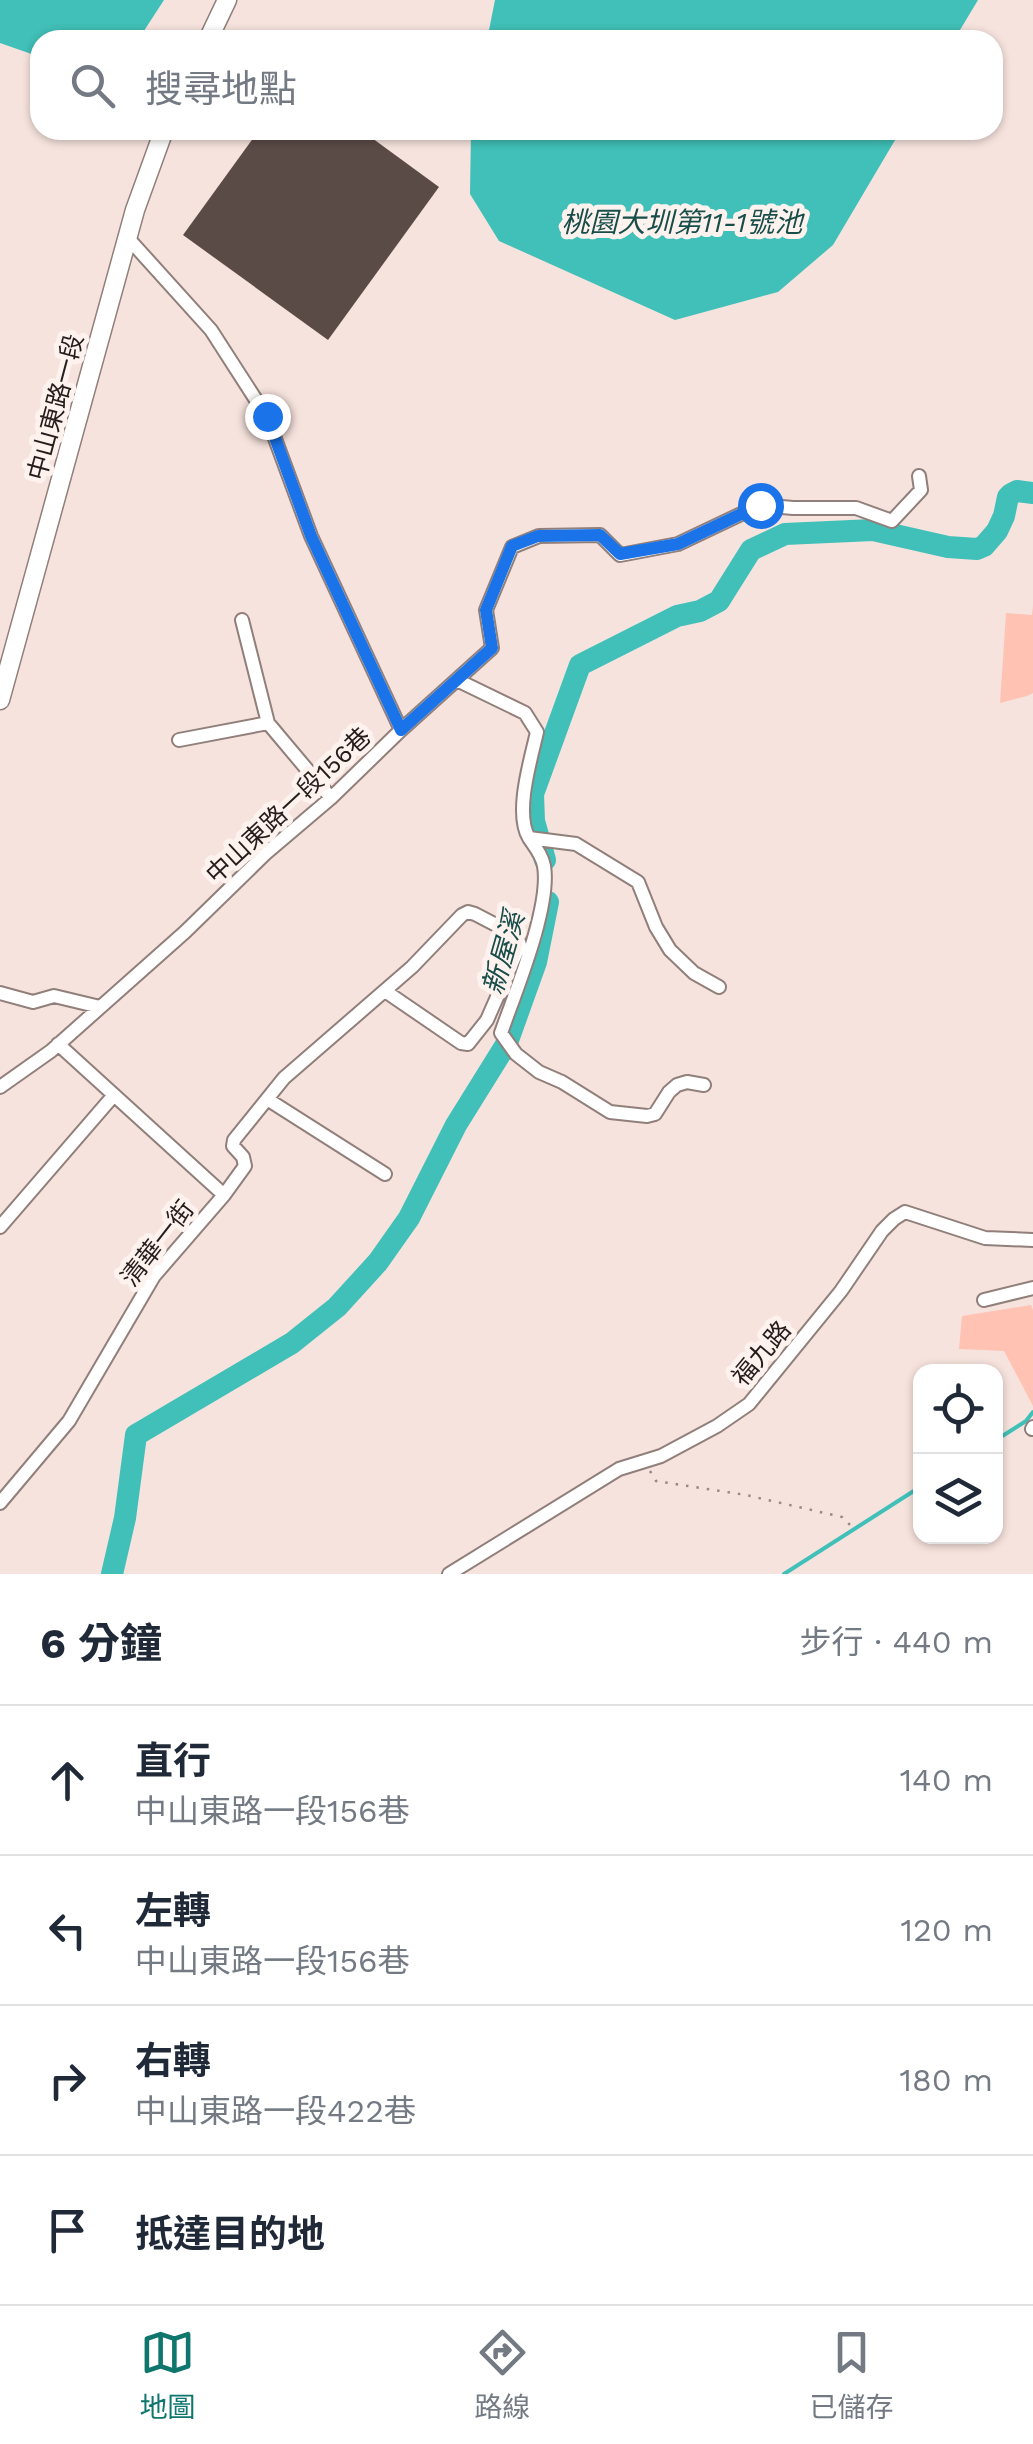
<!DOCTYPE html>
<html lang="zh-TW">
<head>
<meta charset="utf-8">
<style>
	body { margin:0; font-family:"Work Sans","Noto Sans TC",sans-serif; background:#f6f6f7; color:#1f2937 }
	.controls { position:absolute; right:30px; bottom:30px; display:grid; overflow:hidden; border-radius:20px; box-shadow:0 2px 8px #0004 }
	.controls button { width:90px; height:90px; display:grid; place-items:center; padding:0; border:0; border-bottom:2px solid #e0e1e3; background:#fff; color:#1f2937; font:50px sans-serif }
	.stop { position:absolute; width:30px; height:30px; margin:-22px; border:8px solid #1a73e8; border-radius:50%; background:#fff }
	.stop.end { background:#1a73e8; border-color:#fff; box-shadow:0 2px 10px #0008 }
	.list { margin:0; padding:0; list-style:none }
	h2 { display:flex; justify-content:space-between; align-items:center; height:130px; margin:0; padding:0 40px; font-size:42px }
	h2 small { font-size:32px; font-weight:400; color:#747a83 }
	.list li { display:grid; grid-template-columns:65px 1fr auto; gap:30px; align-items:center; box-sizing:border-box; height:150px; padding:0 40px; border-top:2px solid #e0e1e3 }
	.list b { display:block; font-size:38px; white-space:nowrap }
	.list p { margin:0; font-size:32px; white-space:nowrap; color:#747a83 }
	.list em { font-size:32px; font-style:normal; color:#747a83 }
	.icon { flex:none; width:55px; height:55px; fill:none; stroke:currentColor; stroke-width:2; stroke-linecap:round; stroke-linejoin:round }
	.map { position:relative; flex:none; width:1033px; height:1574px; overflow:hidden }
	.search { position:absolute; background:#fff; box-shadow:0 2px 8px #0004; left:30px; right:30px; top:30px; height:110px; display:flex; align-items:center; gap:25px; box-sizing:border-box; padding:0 35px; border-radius:30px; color:#747a83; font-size:38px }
	.sheet { height:730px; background:#fff }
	nav { display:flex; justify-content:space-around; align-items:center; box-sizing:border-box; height:140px; border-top:2px solid #e0e1e3; background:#fff; font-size:28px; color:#747a83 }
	nav a { display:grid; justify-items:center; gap:5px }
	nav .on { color:#0f766e }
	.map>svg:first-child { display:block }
	.green { fill:#ffc2b3 }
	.water { fill:#40c0b8 }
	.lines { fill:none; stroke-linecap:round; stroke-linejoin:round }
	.stream { stroke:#40c0b8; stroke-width:4 }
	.river { stroke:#40c0b8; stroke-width:22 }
	.building { fill:#5b4b47 }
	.minor-casing { stroke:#907f7a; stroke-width:16 }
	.major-casing { stroke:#907f7a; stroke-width:21 }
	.path { stroke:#978985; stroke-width:2.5; stroke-dasharray:2.5 8; stroke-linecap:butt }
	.minor { stroke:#fff; stroke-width:12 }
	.major { stroke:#fff; stroke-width:18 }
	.route { stroke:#1a73e8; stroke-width:12 }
	.labels { text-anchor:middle; stroke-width:10; stroke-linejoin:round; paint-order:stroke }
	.street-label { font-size:25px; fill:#241d1b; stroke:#fef2ef }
	.water-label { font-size:28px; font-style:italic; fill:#184e4a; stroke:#fef2ef }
</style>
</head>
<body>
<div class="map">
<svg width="1033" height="1574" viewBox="0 0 1033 1574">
	<rect width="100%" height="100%" fill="#f7e3de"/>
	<path class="green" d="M1033,605v88l-6,3 -27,7 6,-90 26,2z
		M1031,1305l2,5v96l-29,-55 -45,-2 3,-33z"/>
	<path class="water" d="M0,0h164l-26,40h-98v17l-40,-14z
		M495,0h483l-24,40h-467z
		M471,130h430l-68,115 -55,47 -103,28 -176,-79 -29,-47z"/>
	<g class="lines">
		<path class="stream" d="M996,1440l30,-19 7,-9
			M784,1574l136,-87"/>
		<path class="river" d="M545,860l-11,-39 -1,-27 47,-129 97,-49 23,-5 19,-10 32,-51 34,-16 88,-4 75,17 29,2 7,-3 13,-15 7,-15 4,-19 3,-3 6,-3 16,2
			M112,1574l13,-56 11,-83 156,-92 45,-36 41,-45 31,-44 47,-93 51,-82 29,-81 12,-60"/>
	</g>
	<path class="building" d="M259,130h102l78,57 -111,153 -145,-105z"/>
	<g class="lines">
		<g class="minor-casing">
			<path id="minor" d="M127,237l84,93 56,87 44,119 90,194
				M242,620l26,103 63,75
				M457,680l68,33 12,19c-6,27 -23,81 -8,106l47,6 62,38 18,45 14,23 24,23 25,14
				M179,740l89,-17
				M529,838c6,9 13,17 15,28 7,41 -29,127 -43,167l15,21 23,18 23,10 48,30 37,4 8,-2 14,-22 8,-7 10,-3 17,3
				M0,993l33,9 21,-6 46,11
				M0,1087l51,-36 134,-119 80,-78 66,-56 70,-68 91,-82 -6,-38 26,-63 27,-11 61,-1 20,20 58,-11 82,-39 33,3h63l36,13 29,-31 -2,-14
				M267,1099l118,75
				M224,1195l21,-29 -2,-9 -10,-11 1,-6 50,-62 128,-111 50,-52 6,-3 7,2 42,22 3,9 -33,75 -19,24 -7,-1 -76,-52
				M0,1227l114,-132
				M984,1300l49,-12
				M1032,1429l1,-2
				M0,1503l69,-82 85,-145 70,-81 -166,-151
				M449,1574l170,-105 42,-13 56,-30 32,-22 92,-113 41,-60 12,-12 11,-7 80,26 48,2"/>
		</g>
		<g class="major-casing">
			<path id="major" d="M208,40l19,-40
				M0,700l135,-490 29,-80"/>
		</g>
		<path class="path" d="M650,1471l6,10 90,14 96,22 9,9"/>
		<use href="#minor" class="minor"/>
		<use href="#major" class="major"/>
	</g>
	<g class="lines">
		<path class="route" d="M267,416l44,120 90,194 91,-82 -6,-38 26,-64 26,-10 62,-1 20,19 58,-10 82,-39"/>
	</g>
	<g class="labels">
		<g class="street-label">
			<text transform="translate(55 407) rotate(-75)" y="9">中山東路一段</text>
			<text transform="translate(288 805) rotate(-43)" y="9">中山東路一段156巷</text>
			<text transform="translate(157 1243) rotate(-52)" y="9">清華一街</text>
			<text transform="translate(761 1353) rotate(-50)" y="9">福九路</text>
		</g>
		<g class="water-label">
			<text x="682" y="232">桃園大圳第11-1號池</text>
			<text transform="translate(503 953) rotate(-74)" y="10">新屋溪</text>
		</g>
	</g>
</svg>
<div class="controls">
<button><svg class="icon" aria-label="locate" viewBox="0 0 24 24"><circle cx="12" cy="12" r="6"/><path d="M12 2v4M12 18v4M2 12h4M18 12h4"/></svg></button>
<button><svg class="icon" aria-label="layers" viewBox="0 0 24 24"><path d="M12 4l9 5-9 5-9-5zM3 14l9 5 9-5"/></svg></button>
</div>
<div class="stop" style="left:760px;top:505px"></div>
<div class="stop end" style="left:267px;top:416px"></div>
<div class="search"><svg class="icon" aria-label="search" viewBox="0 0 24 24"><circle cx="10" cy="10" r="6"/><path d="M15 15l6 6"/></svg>搜尋地點</div>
</div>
<section class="sheet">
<h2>6 分鐘<small>步行 · 440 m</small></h2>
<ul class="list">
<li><svg class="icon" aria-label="ahead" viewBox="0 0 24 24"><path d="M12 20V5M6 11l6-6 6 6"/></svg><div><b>直行</b><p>中山東路一段156巷</p></div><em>140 m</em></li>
<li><svg class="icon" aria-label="left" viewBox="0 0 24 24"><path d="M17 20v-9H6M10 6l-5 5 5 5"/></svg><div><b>左轉</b><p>中山東路一段156巷</p></div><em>120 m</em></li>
<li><svg class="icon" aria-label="right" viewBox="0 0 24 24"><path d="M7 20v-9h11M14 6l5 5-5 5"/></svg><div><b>右轉</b><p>中山東路一段422巷</p></div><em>180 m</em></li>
<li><svg class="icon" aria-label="arrive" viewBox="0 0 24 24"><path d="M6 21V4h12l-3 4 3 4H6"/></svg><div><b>抵達目的地</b></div></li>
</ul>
</section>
<nav>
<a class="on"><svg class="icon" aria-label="map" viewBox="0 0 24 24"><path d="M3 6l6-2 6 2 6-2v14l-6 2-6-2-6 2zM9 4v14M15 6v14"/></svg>地圖</a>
<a><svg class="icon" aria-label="directions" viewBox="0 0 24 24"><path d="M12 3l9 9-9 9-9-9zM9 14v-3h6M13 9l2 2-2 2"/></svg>路線</a>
<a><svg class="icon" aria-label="saved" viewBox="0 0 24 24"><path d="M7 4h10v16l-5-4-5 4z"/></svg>已儲存</a>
</nav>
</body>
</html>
